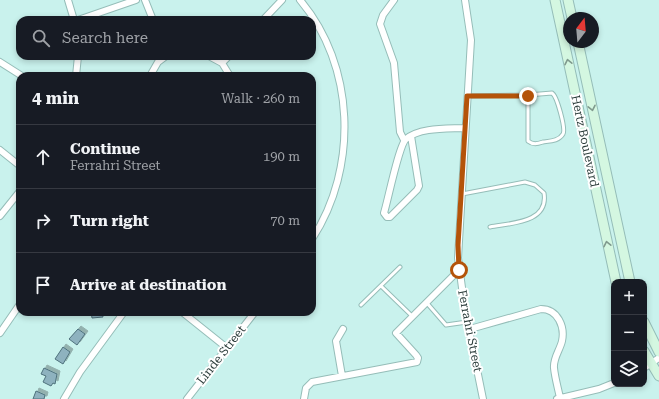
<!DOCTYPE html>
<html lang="en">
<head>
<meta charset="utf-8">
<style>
	body { margin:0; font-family:"Roboto Serif",serif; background:#242831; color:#f1f3f6 }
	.controls { position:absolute; right:12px; bottom:12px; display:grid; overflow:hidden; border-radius:8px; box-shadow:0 2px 6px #0003 }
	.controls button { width:36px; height:36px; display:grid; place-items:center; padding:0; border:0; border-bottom:1px solid #363941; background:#171b24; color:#f1f3f6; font:20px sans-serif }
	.compass { position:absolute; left:563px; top:12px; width:36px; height:36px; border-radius:50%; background:#171b24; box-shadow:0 2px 6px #0003; rotate:16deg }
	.stop { position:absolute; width:12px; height:12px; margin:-9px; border:3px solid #b45309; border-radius:50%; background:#fff }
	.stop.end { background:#b45309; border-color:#fff; box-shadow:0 1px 4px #0008 }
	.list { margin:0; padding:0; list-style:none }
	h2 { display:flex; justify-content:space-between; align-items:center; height:52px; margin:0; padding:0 16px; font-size:17px }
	h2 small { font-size:13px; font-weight:400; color:#9ea1a6 }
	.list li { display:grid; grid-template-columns:26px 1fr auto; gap:12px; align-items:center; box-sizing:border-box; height:64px; padding:0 16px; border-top:1px solid #363941 }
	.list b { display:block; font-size:15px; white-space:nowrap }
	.list p { margin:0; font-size:13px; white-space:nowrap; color:#9ea1a6 }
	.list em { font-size:13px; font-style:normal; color:#9ea1a6 }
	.icon { flex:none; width:22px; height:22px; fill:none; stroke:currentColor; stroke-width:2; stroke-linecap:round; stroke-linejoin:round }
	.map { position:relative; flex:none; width:659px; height:399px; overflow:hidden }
	.search { position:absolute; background:#171b24; box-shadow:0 2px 6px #0003; left:16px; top:16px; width:300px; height:44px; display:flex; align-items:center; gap:10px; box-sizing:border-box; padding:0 14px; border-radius:12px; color:#9ea1a6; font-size:15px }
	.panel { position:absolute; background:#171b24; box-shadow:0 2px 6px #0003; left:16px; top:72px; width:300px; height:244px; border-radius:12px }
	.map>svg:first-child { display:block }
	.building { fill:#8eb2bf; stroke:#4e717c; filter:url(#shadow) }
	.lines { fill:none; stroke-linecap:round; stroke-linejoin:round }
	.lane-casing { stroke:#95bdb8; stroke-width:5 }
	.street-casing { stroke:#95bdb8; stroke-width:8 }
	.secondary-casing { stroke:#95bdb8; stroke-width:11 }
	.lane { stroke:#fff; stroke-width:3 }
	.street { stroke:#fff; stroke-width:6 }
	.secondary { stroke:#d4f7e1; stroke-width:9 }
	.oneway { stroke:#809a8e }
	.route { stroke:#b45309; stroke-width:5 }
	.labels { text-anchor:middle; stroke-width:4; stroke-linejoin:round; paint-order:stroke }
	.street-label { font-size:12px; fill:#2d3e3c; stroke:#fff }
</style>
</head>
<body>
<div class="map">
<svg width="659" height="399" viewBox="0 0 659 399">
	<defs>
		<filter id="shadow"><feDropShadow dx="3" dy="-3" stdDeviation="0" flood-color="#0004"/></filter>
	</defs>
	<rect width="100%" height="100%" fill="#c9f2ed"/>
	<path class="building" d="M91,312h11l1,5 -11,1z
		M78,329l7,5 -8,11 -8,-6z
		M63,347l7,5 -7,12 -8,-5z
		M44,368l13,6 -2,10 -2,-1 -2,3 -8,-4 3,-6 -5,-2z
		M36,391l9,4 -1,4h-11z"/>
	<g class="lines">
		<g class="lane-casing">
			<path id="lane" d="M468,96l60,-1 24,-2c5,3 14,36 11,41 -4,7 -13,7 -20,8 -6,2 -10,3 -15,-1v-46
				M462,194l63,-12 10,3 9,8c5,30 -33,30 -54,34
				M381,286l31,30
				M426,302l20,23 21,-3
				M361,305l39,-38"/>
		</g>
		<g class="street-casing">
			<path id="street" d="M68,0l6,20
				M145,0l8,20
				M300,0c55,65 59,167 12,239
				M394,0l-11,15 -3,9 14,39 6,69 4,8
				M465,0l6,40 -13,218 7,52 18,89
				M78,20l58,-20
				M263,20l19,-20
				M209,56l13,7
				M0,62l22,14
				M222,63l8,13
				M222,63l7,-7
				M76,76l2,-20
				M150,76l8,-14 8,-6
				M411,136l8,50 -2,4 -27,27h-3l-3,-4c4,-13 15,-68 22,-74 14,-12 42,-10 59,-11
				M0,150l20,16
				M0,216l20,-25
				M182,312l45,36
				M470,329l71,-20c17,0 24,18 21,32 -2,9 -9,17 -8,27 1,10 4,20 6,30
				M0,333l20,-29
				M644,368l15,-10
				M342,376l-6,-35 7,-12
				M64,399l16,-27 44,-60
				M187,399l68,-87
				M304,399l2,-11 6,-6 105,-20 1,-4 -2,-3 -20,-22 63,-63
				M557,399l42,-10 15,-6"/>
		</g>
		<g class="secondary-casing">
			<path id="secondary" d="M555,0l61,282
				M568,0l4,18
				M578,42l52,240
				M644,322l15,30
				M644,351l15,25"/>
		</g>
		<use href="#lane" class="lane"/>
		<use href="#street" class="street"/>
		<use href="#secondary" class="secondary"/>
	</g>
	<defs><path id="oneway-chevron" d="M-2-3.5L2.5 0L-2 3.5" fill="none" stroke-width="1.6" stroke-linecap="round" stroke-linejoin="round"/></defs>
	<g class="oneway">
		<use href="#oneway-chevron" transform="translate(568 62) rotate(-102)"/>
		<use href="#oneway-chevron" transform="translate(592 108) rotate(78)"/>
		<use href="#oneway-chevron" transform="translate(607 244) rotate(-102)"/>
	</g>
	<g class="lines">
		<path class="route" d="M459,270l-1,-25 9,-149h61"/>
	</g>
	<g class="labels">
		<g class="street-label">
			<text transform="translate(585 141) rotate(78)" y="4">Hertz Boulevard</text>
			<text transform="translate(470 331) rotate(79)" y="4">Ferrahri Street</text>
			<text transform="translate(221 355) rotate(-52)" y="4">Linde Street</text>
		</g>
	</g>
</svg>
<div class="controls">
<button>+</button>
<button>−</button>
<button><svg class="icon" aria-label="layers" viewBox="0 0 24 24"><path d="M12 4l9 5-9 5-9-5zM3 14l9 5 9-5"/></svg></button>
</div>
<svg class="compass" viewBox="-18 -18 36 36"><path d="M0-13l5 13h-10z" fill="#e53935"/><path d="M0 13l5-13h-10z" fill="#9ea1a6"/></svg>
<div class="stop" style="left:459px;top:270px"></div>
<div class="stop end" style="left:528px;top:96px"></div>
<div class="search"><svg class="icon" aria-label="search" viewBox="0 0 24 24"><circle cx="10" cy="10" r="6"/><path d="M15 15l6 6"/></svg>Search here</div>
<section class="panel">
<h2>4 min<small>Walk · 260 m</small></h2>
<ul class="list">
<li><svg class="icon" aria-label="ahead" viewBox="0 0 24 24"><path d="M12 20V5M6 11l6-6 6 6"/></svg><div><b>Continue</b><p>Ferrahri Street</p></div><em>190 m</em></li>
<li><svg class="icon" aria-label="right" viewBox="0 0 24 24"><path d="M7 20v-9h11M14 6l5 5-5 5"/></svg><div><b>Turn right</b></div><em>70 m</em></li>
<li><svg class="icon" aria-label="arrive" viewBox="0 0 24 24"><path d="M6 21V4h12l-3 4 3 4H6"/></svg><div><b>Arrive at destination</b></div></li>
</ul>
</section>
</div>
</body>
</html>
